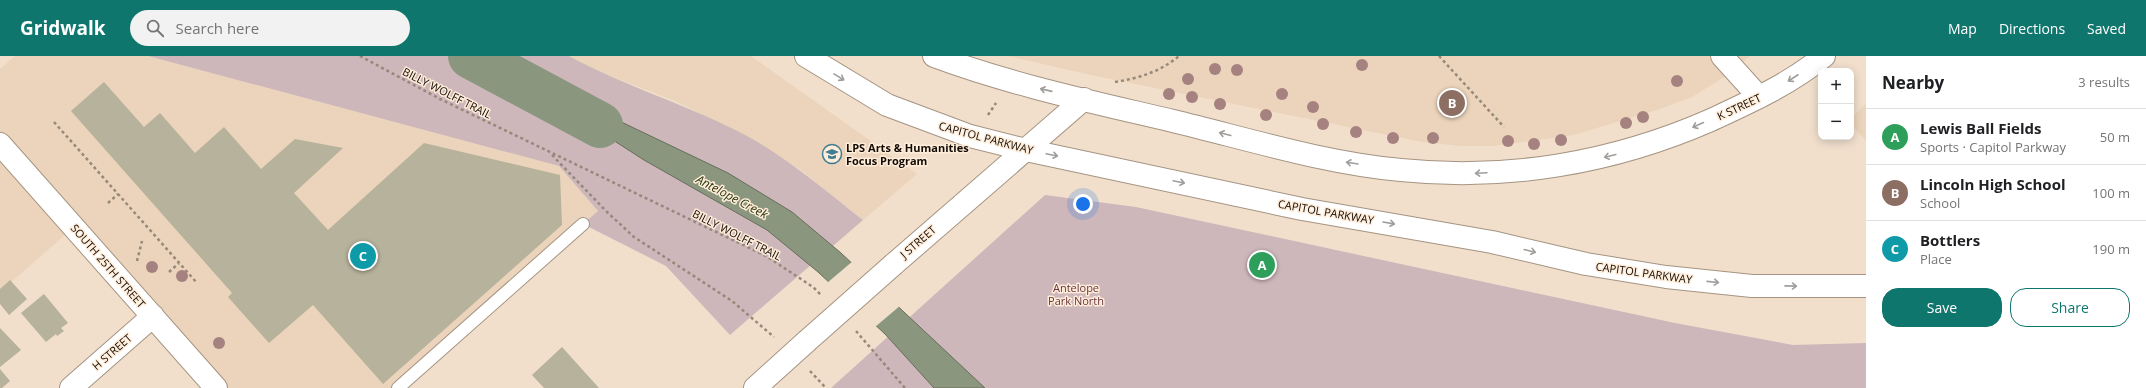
<!DOCTYPE html>
<html lang="en">
<head>
<meta charset="utf-8">
<style>
	body { margin:0; font-family:"Open Sans",sans-serif; background:#f2f2f2; color:#202124 }
	.controls { position:absolute; right:12px; top:12px; display:grid; overflow:hidden; border-radius:8px; box-shadow:0 2px 10px #0003 }
	.controls button { width:36px; height:36px; display:grid; place-items:center; padding:0; border:0; border-bottom:1px solid #e0e0e0; background:#fff; color:#202124; font:20px sans-serif }
	.you { position:absolute; left:1083px; top:148px; width:14px; height:14px; margin:-10px; border:3px solid #fff; border-radius:50%; background:#1a73e8; box-shadow:0 0 0 6px #1a73e833 }
	.badge { display:grid; place-items:center; width:26px; height:26px; border-radius:50%; background:#0f766e; color:#fff; font-size:13px; font-weight:700 }
	.pin { position:absolute; translate:-50% -50%; border:2px solid #fff; box-shadow:0 1px 4px #0006 }
	.list { margin:0; padding:0; list-style:none }
	h2 { display:flex; justify-content:space-between; align-items:center; height:52px; margin:0; padding:0 16px; font-size:17px }
	h2 small { font-size:13px; font-weight:400; color:#757577 }
	.list li { display:grid; grid-template-columns:26px 1fr auto; gap:12px; align-items:center; box-sizing:border-box; height:56px; padding:0 16px; border-top:1px solid #e0e0e0 }
	.list b { display:block; font-size:15px; white-space:nowrap }
	.list p { margin:0; font-size:13px; white-space:nowrap; color:#757577 }
	.list em { font-size:13px; font-style:normal; color:#757577 }
	.actions { display:flex; gap:8px; padding:12px 16px }
	.actions a { flex:1; padding:9px 0; border:1px solid #0f766e; border-radius:16px; text-align:center; font-size:14px; color:#0f766e }
	.actions .main { background:#0f766e; color:#fff }
	.icon { flex:none; width:22px; height:22px; fill:none; stroke:currentColor; stroke-width:2; stroke-linecap:round; stroke-linejoin:round }
	.map { position:relative; flex:none; width:1866px; height:332px; overflow:hidden }
	header { display:flex; align-items:center; gap:24px; box-sizing:border-box; height:56px; padding:0 20px; background:#0f766e; color:#fff }
	header strong { font-size:19px }
	nav { display:flex; gap:22px; margin-inline-start:auto; font-size:14px }
	.search { width:280px; height:36px; background:#f2f2f2; display:flex; align-items:center; gap:10px; box-sizing:border-box; padding:0 14px; border-radius:22px; color:#757577; font-size:15px }
	main { display:flex }
	aside { flex:1; background:#fff }
	.map>svg:first-child { display:block }
	.built { fill:#ebd4bb }
	.green { fill:#cdb7ba }
	.water { fill:#8a977e; stroke:#666d5a }
	.pier { fill:#f1dfcc }
	.lines { fill:none; stroke-linecap:round; stroke-linejoin:round }
	.river { stroke:#8a977e; stroke-width:46 }
	.building { fill:#b6b29b }
	.lane-casing { stroke:#a59482; stroke-width:14 }
	.street-casing { stroke:#a59482; stroke-width:24 }
	.secondary-casing { stroke:#a59482; stroke-width:24 }
	.path { stroke:#96897b; stroke-width:2.5; stroke-dasharray:3 3; stroke-linecap:butt }
	.lane { stroke:#fff; stroke-width:12 }
	.street { stroke:#fff; stroke-width:22 }
	.secondary { stroke:#fff; stroke-width:22 }
	.secondary-bridge-casing { stroke:#a59482; stroke-width:24; stroke-linecap:butt }
	.secondary-bridge { stroke:#fff; stroke-width:22 }
	.tree { fill:#a5827f }
	.oneway { stroke:#a09d9b }
	.labels { text-anchor:middle; stroke-width:3; stroke-linejoin:round; paint-order:stroke }
	.street-label { font-size:11px; fill:#110b05; stroke:#ffecd9 }
	.poi-label { font-size:11px; font-weight:bold; fill:#110b05; stroke:#ffecd9; text-anchor:start }
	.park-label { font-size:11px; fill:#663540; stroke:#ffecd9 }
	.water-label { font-size:12px; font-style:italic; fill:#1f3206; stroke:#ffecd9 }
</style>
</head>
<body>
<header>
<strong>Gridwalk</strong>
<div class="search"><svg class="icon" aria-label="search" viewBox="0 0 24 24"><circle cx="10" cy="10" r="6"/><path d="M15 15l6 6"/></svg>Search here</div>
<nav><a>Map</a><a>Directions</a><a>Saved</a></nav>
</header>
<main>
<div class="map">
<svg width="1866" height="332" viewBox="0 0 1866 332">
	<rect width="100%" height="100%" fill="#f1dfcc"/>
	<path class="built" d="M15,0h133l411,110 39,45 -200,177h-182l-142,-161 -74,65v-223z
		M569,0h182l166,118 -54,46 -61,-49 -54,-34 -71,-35 -79,-31z
		M1008,0h742l-16,15 -42,26 -32,12 -86,26 -80,11h-33l-39,-4 -336,-68z
		M1866,48v37l-15,-17v-6z"/>
	<path class="green" d="M148,0h421c57,31 120,49 178,80 42,23 79,55 116,84l-133,115 -64,-69 -83,-42 15,-13 -39,-45z
		M1045,139l91,12 539,116 118,22 73,-2v45h-1035z"/>
	<path class="water" d="M543,39l72,24 113,54 64,39 49,41 144,135h-51l-49,-54 -67,-62 -51,-42 -123,-70z"/>
	<path class="pier" d="M853,205l48,44 -26,22 -48,-44z"/>
	<g class="lines">
		<path class="river" d="M471,0l129,69"/>
	</g>
	<path class="building" d="M104,26l40,45 16,-14 35,40 29,-26 37,42 34,-30 48,9 -49,45 34,37 96,-87 136,32 2,50 -179,159 -70,-79 -44,38 -41,-46 4,-4 -161,-182z
		M10,224l17,19 -18,16 -9,-11v-15z
		M44,238l24,29 -7,5 3,3 -7,5 -1,-2 -10,8 -25,-29z
		M0,272l21,22 -21,17z
		M562,291l37,41h-55l-12,-13z
		M0,313l10,12 -8,7h-2z"/>
	<g class="lines">
		<g class="lane-casing">
			<path id="lane" d="M398,332l185,-164"/>
		</g>
		<g class="street-casing">
			<path id="street" d="M1722,0l37,41
				M0,88l216,244
				M71,332l82,-72"/>
		</g>
		<g class="secondary-casing">
			<path id="secondary" d="M806,0l81,49 83,31 56,14 276,59 190,33 94,22 80,13 86,9h114
				M934,0c78,29 159,46 239,65 75,18 151,42 228,49 106,11 212,-7 310,-50 39,-18 79,-36 113,-64
				M894,208l190,-165
				M755,332l52,-47"/>
		</g>
		<path class="path" d="M360,0l80,43 326,157 47,31 9,9
			M1439,0l65,71
			M1115,26c24,-4 45,-10 64,-26
			M988,59l8,-12
			M54,66l143,161
			M552,99l55,57 27,25 98,64 42,36
			M108,147l10,-9
			M137,205l5,-20
			M169,216l10,-9
			M856,275l49,57
			M810,315l16,17"/>
		<use href="#lane" class="lane"/>
		<use href="#street" class="street"/>
		<use href="#secondary" class="secondary"/>
		<g class="secondary-bridge-casing">
			<path id="secondary-bridge" d="M807,285l87,-77"/>
		</g>
		<use href="#secondary-bridge" class="secondary-bridge"/>
	</g>
	<g class="tree">
		<circle cx="1362" cy="9" r="6"/>
		<circle cx="1215" cy="13" r="6"/>
		<circle cx="1237" cy="14" r="6"/>
		<circle cx="1188" cy="23" r="6"/>
		<circle cx="1677" cy="25" r="6"/>
		<circle cx="1169" cy="38" r="6"/>
		<circle cx="1282" cy="38" r="6"/>
		<circle cx="1192" cy="41" r="6"/>
		<circle cx="1220" cy="48" r="6"/>
		<circle cx="1313" cy="51" r="6"/>
		<circle cx="1266" cy="59" r="6"/>
		<circle cx="1643" cy="61" r="6"/>
		<circle cx="1626" cy="67" r="6"/>
		<circle cx="1323" cy="68" r="6"/>
		<circle cx="1356" cy="76" r="6"/>
		<circle cx="1393" cy="82" r="6"/>
		<circle cx="1433" cy="82" r="6"/>
		<circle cx="1561" cy="84" r="6"/>
		<circle cx="1508" cy="85" r="6"/>
		<circle cx="1534" cy="88" r="6"/>
		<circle cx="152" cy="211" r="6"/>
		<circle cx="182" cy="220" r="6"/>
		<circle cx="219" cy="287" r="6"/>
	</g>
	<defs><path id="oneway-shaft" d="M-6 0H5M1.5-3L5.5 0L1.5 3" fill="none" stroke-width="1.6" stroke-linecap="round" stroke-linejoin="round"/></defs>
	<g class="oneway">
		<use href="#oneway-shaft" transform="translate(839 21) rotate(31)"/>
		<use href="#oneway-shaft" transform="translate(1793 22) rotate(147)"/>
		<use href="#oneway-shaft" transform="translate(1046 34) rotate(-167)"/>
		<use href="#oneway-shaft" transform="translate(1698 69) rotate(156)"/>
		<use href="#oneway-shaft" transform="translate(1225 78) rotate(-166)"/>
		<use href="#oneway-shaft" transform="translate(1052 99) rotate(12)"/>
		<use href="#oneway-shaft" transform="translate(1610 100) rotate(166)"/>
		<use href="#oneway-shaft" transform="translate(1352 107) rotate(-171)"/>
		<use href="#oneway-shaft" transform="translate(1481 117) rotate(177)"/>
		<use href="#oneway-shaft" transform="translate(1179 126) rotate(12)"/>
		<use href="#oneway-shaft" transform="translate(1389 167) rotate(10)"/>
		<use href="#oneway-shaft" transform="translate(1530 195) rotate(14)"/>
		<use href="#oneway-shaft" transform="translate(1713 226) rotate(6)"/>
		<use href="#oneway-shaft" transform="translate(1791 230) rotate(1)"/>
	</g>
	<defs>
		<g id="school-ring" transform="scale(1)"><circle r="9.5" fill="#ffecd9" stroke="#3f7d93" stroke-width="1.5"/><path d="M0-5L7-2L0 1L-7-2ZM-4 1L0 2.5L4 1V4Q0 6-4 4Z" fill="#3f7d93"/></g>
	</defs>
	<g fill-rule="evenodd">
		<use href="#school-ring" x="832" y="98"/>
	</g>
	<g class="labels">
		<g class="street-label">
			<text transform="translate(447 37) rotate(27)" y="4">BILLY WOLFF TRAIL</text>
			<text transform="translate(1739 51) rotate(-25)" y="4">K STREET</text>
			<text transform="translate(986 82) rotate(15)" y="4">CAPITOL PARKWAY</text>
			<text transform="translate(1326 156) rotate(10)" y="4">CAPITOL PARKWAY</text>
			<text transform="translate(737 179) rotate(27)" y="4">BILLY WOLFF TRAIL</text>
			<text transform="translate(918 186) rotate(-41)" y="4">J STREET</text>
			<text transform="translate(108 210) rotate(49)" y="4">SOUTH 25TH STREET</text>
			<text transform="translate(1644 217) rotate(8)" y="4">CAPITOL PARKWAY</text>
			<text transform="translate(112 296) rotate(-41)" y="4">H STREET</text>
		</g>
		<g class="poi-label">
			<text x="846" y="96">LPS Arts &amp; Humanities<tspan x="846" dy="13">Focus Program</tspan></text>
		</g>
		<g class="park-label">
			<text x="1076" y="236">Antelope<tspan x="1076" dy="13">Park North</tspan></text>
		</g>
		<g class="water-label">
			<text transform="translate(732 141) rotate(28)" y="4">Antelope Creek</text>
		</g>
	</g>
</svg>
<div class="controls">
<button>+</button>
<button>−</button>
</div>
<div class="you"></div>
<div class="pin badge" style="left:1262px;top:209px;background:#2e9e5b">A</div>
<div class="pin badge" style="left:1452px;top:47px;background:#8d6e63">B</div>
<div class="pin badge" style="left:363px;top:200px;background:#0f9aa8">C</div>
</div>
<aside>
<h2>Nearby<small>3 results</small></h2>
<ul class="list">
<li><span class="badge" style="background:#2e9e5b">A</span><div><b>Lewis Ball Fields</b><p>Sports · Capitol Parkway</p></div><em>50 m</em></li>
<li><span class="badge" style="background:#8d6e63">B</span><div><b>Lincoln High School</b><p>School</p></div><em>100 m</em></li>
<li><span class="badge" style="background:#0f9aa8">C</span><div><b>Bottlers</b><p>Place</p></div><em>190 m</em></li>
</ul>
<div class="actions"><a class="main">Save</a><a>Share</a></div>
</aside>
</main>
</body>
</html>
